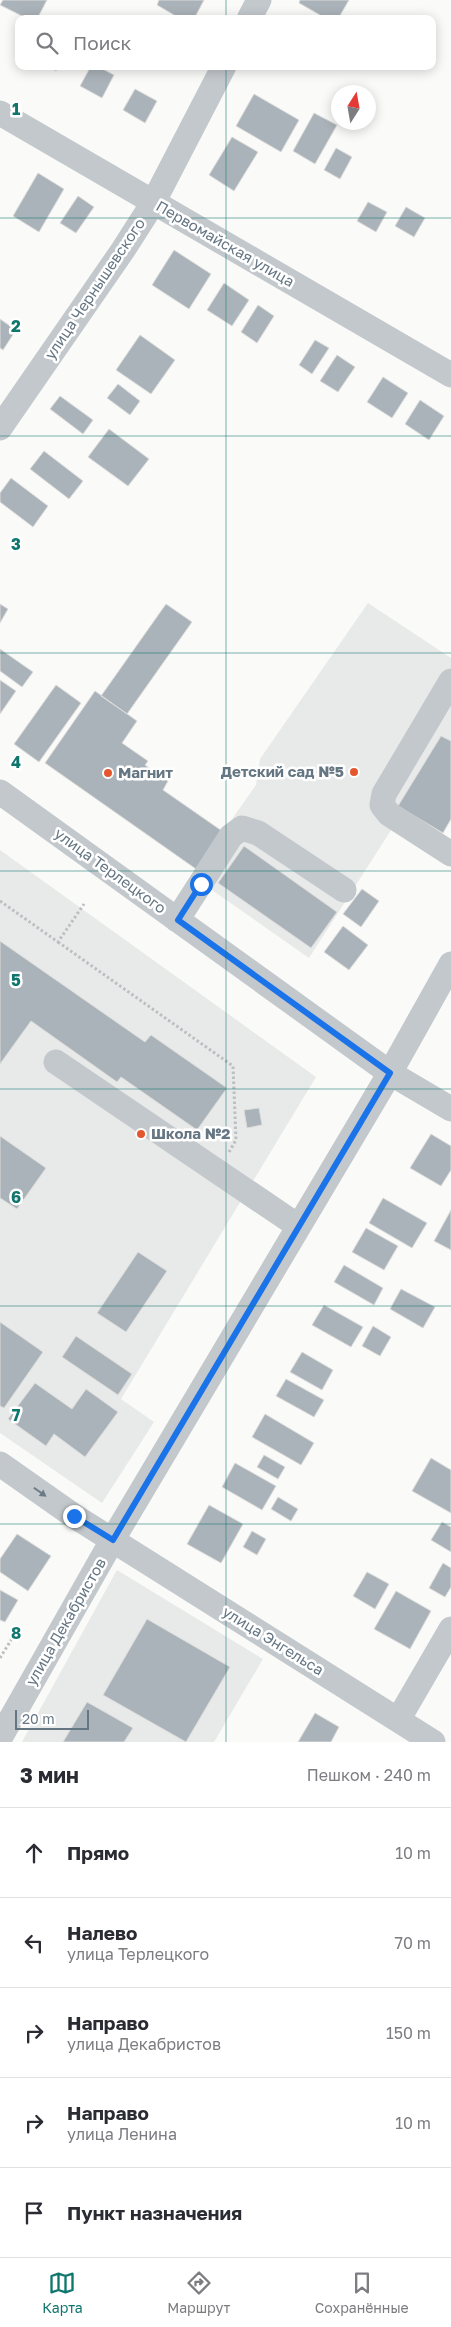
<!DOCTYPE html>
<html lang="ru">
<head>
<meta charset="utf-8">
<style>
	body { margin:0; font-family:"Golos Text",sans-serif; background:#f7f7f7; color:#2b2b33 }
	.compass { position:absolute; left:331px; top:85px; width:45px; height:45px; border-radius:50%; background:#fff; box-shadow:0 2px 12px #0003; rotate:11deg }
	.scale { position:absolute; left:15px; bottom:12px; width:74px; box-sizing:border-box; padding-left:5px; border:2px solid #657683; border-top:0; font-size:14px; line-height:18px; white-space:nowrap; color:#657683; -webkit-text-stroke:4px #fff; paint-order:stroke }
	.stop { position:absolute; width:15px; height:15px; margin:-11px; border:4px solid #1a73e8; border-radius:50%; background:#fff }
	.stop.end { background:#1a73e8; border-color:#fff; box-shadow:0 1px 5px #0008 }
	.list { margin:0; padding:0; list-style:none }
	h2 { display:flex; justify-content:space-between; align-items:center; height:65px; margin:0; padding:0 20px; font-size:21px }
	h2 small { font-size:16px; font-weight:400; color:#7c7c81 }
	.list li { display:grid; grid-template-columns:32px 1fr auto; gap:15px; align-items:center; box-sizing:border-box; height:90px; padding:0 20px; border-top:1px solid #e1e1e2 }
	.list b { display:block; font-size:19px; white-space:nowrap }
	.list p { margin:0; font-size:16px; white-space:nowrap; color:#7c7c81 }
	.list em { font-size:16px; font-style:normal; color:#7c7c81 }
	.icon { flex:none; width:28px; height:28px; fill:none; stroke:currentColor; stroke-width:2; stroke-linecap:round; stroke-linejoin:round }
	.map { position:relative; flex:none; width:451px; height:1742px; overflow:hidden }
	.search { position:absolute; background:#fff; box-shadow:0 2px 12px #0003; left:15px; right:15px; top:15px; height:55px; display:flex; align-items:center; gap:12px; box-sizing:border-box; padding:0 18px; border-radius:10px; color:#7c7c81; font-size:19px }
	.sheet { height:515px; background:#fff }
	nav { display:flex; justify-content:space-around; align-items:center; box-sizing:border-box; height:70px; border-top:1px solid #e1e1e2; background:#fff; font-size:14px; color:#7c7c81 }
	nav a { display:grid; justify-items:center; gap:2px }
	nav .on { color:#0f766e }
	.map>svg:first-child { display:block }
	.built { fill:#e8e9e9 }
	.building { fill:#aab3b9; stroke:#dcdcda }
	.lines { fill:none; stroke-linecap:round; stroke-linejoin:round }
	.path { stroke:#bbbfc2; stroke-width:3; stroke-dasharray:2.5 2.5; stroke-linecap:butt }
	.minor { stroke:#c3c8cc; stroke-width:25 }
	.oneway { fill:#6a7a87 }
	.route { stroke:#1a73e8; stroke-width:6 }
	.grid { fill:none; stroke:#0f766e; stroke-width:1; stroke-opacity:0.55 }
	.poi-dot { fill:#e4572e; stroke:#fff; stroke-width:2 }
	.labels { text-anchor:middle; stroke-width:5; stroke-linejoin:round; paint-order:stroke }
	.street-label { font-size:15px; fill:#657683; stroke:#fff }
	.poi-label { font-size:15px; font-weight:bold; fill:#657683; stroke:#fff; text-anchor:start }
	.grid-label { font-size:16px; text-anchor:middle; font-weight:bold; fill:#0f766e; stroke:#fff; stroke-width:5; stroke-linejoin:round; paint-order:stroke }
</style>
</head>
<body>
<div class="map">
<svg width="451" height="1742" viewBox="0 0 451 1742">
	<rect width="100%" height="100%" fill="#fafaf8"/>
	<path class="built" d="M368,603l83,55v161l-8,14 -39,-23 -95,148 -117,-82 64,-91 4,-26z
		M0,850l316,227 -195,322 33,23 -52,81 -102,-70z
		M117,1570l146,89 -49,83h-192z"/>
	<path class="building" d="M3,0h44l-10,19h-9l-28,-14z
		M159,0h45l-10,19h-13l-24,-14z
		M300,0h49l-11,19h-11l-28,-16z
		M48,66h11l-3,5z
		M91,66h6l17,9 -12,23 -22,-12z
		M135,89l22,12 -12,22 -22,-13z
		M254,94l45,26 -18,32 -45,-26z
		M314,113l23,12 -22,39 -22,-13z
		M232,137l26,15 -24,39 -25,-16z
		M336,148l16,9 -12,22 -16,-9z
		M38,173l26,16 -25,43 -26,-16z
		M78,196l16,11 -18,26 -16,-10z
		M368,202l19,10 -11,20 -19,-11z
		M406,207l19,11 -11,19 -19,-11z
		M174,250l37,24 -22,35 -37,-24z
		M224,283l25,17 -17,26 -25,-16z
		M258,305l16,11 -17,27 -16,-11z
		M0,319l16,11 -13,20 -3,-2z
		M140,335l35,25 -24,34 -35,-24z
		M315,340l14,8 -17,26 -13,-9z
		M337,355l18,12 -17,25 -18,-11z
		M383,377l25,16 -16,25 -25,-16z
		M118,384l22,17 -10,14 -23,-17z
		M60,396l33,24 -10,14 -33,-25z
		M420,400l24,16 -15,24 -24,-16z
		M109,429l40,30 -21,27 -40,-29z
		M44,451l39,30 -14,18 -39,-30z
		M11,478l37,28 -15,21 -33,-25v-9z
		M0,604l8,5 -8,14z
		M166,604l26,18 -65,92 -26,-18z
		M0,649l33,23 -11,15 -22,-16z
		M0,680l16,11 -16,23z
		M56,685l25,18 -42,59 -25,-18z
		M95,691l42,30 -15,22 26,18 -3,4 23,16 -5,9 59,41 -26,38 -151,-106z
		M441,736l10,5v78l-8,14 -45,-27z
		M244,846l93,66 -26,36 -93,-65z
		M362,889l17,12 -18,26 -18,-13z
		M343,926l25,19 -19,25 -25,-18z
		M0,941l145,101 6,-7 76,53 -30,42 -76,-53 -4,5 -86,-61 -31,43z
		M259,1108l3,17 -15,3 -3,-18z
		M431,1134l20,12v24l-10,16 -31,-18z
		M0,1136l46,32 -29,41 -17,-11z
		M383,1198l44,25 -15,25 -43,-25z
		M451,1210v40l-17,-9z
		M366,1228l32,18 -14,24 -32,-18z
		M138,1252l29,19 -41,61 -29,-19z
		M344,1265l39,23 -9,17 -40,-23z
		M401,1289l34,18 -12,21 -33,-19z
		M324,1305l39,22 -12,20 -39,-22z
		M0,1322l43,30 -39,56 -4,-2z
		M373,1326l18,11 -11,19 -18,-10z
		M76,1336l56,38 -14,21 -56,-38z
		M302,1352l31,18 -11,20 -32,-18z
		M286,1379l38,21 -10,17 -38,-21z
		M35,1383l37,26 14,-20 32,23 -33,45 -31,-23 -8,12 -38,-27z
		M265,1414l49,29 -13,22 -49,-28z
		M264,1455l21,12 -7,12 -21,-12z
		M431,1458l20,12v43l-39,-22z
		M235,1463l41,23 -14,24 -40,-23z
		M278,1497l20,12 -7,12 -20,-12z
		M209,1505l34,19 -22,39 -34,-19z
		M442,1522l9,5v25l-20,-12z
		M252,1531l14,8 -9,16 -14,-8z
		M17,1534l34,22 -23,35 -28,-19v-13z
		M443,1563l8,5v19l-6,10 -16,-9z
		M367,1572l22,12 -14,25 -22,-13z
		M0,1590l18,10 -13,22 -5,-2z
		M396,1591l35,20 -21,38 -36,-20z
		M147,1619l83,48 -44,75 -83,-47z
		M87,1702l46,26 -9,14h-61z
		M315,1713l24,14 -8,15h-33z"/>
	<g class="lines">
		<path class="path" d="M0,901l58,41 26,-38
			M58,942l175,124 3,74 -7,12
			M0,1658l13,-21 9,3"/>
		<path class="minor" d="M249,19l10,-19
			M0,113l451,262
			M0,428l123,-178 30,-47 71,-137
			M451,681l-67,113 -2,11 7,9 62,40
			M0,792l390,281 61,36
			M177,920l54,-84 11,-8 16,5 86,57
			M56,1062l242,164
			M0,1464l74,52 359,226
			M398,1720l53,-91
			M0,1738l113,-199 277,-466 61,-109"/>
	</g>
	<defs><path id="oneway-solid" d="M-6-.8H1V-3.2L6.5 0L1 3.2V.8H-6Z" transform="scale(1.25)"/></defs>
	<use class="oneway" href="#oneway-solid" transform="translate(40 1492) rotate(35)"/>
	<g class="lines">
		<path class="route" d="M74,1516l39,24 277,-467 -212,-153 23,-36"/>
	</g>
	<path class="grid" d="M226,0v19M226,66v1676M0,218h451M0,436h451M0,653h451M0,871h451M0,1089h451M0,1306h451M0,1524h451"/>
	<g class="poi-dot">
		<circle cx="354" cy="772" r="5"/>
		<circle cx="108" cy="773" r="5"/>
		<circle cx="141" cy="1134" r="5"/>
	</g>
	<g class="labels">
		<g class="street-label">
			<text transform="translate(225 244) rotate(30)" y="5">Первомайская улица</text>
			<text transform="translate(95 289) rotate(-56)" y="5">улица Чернышевского</text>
			<text transform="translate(110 871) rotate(36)" y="5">улица Терлецкого</text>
			<text transform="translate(66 1622) rotate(-60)" y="5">улица Декабристов</text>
			<text transform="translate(273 1641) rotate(32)" y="5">улица Энгельса</text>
		</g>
		<g class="poi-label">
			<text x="344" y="777" text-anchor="end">Детский сад №5</text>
			<text x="118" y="778">Магнит</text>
			<text x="151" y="1139">Школа №2</text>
		</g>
	</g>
	<g class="grid-label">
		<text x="16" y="115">1</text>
		<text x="16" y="332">2</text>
		<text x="16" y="550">3</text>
		<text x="16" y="768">4</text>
		<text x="16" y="986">5</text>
		<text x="16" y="1203">6</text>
		<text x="16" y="1421">7</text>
		<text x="16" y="1639">8</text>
	</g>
</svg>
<svg class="compass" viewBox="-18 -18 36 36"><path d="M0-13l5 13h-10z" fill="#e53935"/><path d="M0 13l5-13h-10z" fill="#7c7c81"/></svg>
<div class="scale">20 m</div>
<div class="stop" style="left:201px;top:884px"></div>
<div class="stop end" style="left:74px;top:1516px"></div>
<div class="search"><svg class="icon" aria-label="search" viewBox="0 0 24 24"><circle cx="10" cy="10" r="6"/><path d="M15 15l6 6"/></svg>Поиск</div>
</div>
<section class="sheet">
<h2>3 мин<small>Пешком · 240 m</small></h2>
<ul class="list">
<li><svg class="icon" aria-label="ahead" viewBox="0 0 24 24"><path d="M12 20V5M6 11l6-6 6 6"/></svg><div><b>Прямо</b></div><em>10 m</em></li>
<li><svg class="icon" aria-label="left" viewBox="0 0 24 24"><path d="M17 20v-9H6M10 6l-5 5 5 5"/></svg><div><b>Налево</b><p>улица Терлецкого</p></div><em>70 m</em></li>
<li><svg class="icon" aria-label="right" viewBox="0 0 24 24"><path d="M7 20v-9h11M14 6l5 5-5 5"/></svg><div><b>Направо</b><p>улица Декабристов</p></div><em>150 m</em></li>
<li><svg class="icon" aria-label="right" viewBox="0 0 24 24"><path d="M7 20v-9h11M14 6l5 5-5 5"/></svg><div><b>Направо</b><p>улица Ленина</p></div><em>10 m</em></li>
<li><svg class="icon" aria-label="arrive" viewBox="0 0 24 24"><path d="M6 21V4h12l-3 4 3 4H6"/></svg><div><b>Пункт назначения</b></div></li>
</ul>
</section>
<nav>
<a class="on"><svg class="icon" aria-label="map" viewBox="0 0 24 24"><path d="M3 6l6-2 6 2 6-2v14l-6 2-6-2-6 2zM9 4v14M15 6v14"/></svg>Карта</a>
<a><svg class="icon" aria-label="directions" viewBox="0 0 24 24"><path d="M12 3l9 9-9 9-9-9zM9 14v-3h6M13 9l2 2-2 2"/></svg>Маршрут</a>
<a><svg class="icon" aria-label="saved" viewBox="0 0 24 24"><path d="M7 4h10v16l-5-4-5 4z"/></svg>Сохранённые</a>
</nav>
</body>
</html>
